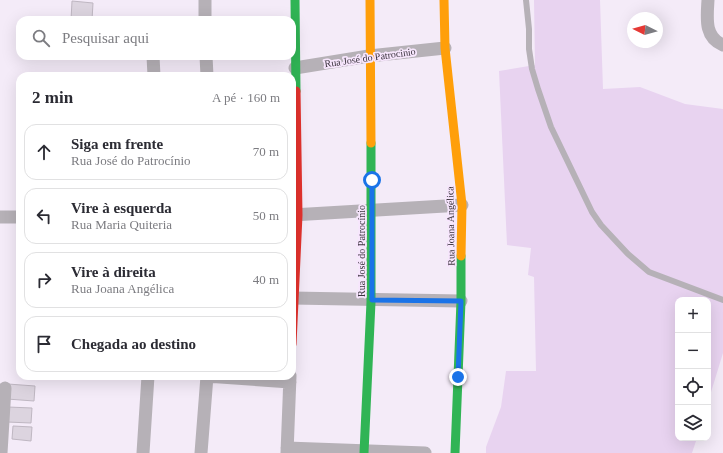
<!DOCTYPE html>
<html lang="pt">
<head>
<meta charset="utf-8">
<style>
	body { margin:0; font-family:Georgia,serif; background:#f7f7f7; color:#2b2b33 }
	.controls { position:absolute; right:12px; bottom:12px; display:grid; overflow:hidden; border-radius:8px; box-shadow:0 4px 16px #0002 }
	.controls button { width:36px; height:36px; display:grid; place-items:center; padding:0; border:0; border-bottom:1px solid #e1e1e2; background:#fff; color:#2b2b33; font:20px sans-serif }
	.compass { position:absolute; left:627px; top:12px; width:36px; height:36px; border-radius:50%; background:#fff; box-shadow:0 4px 16px #0002; rotate:275deg }
	.stop { position:absolute; width:12px; height:12px; margin:-9px; border:3px solid #1a73e8; border-radius:50%; background:#fff }
	.stop.end { background:#1a73e8; border-color:#fff; box-shadow:0 1px 4px #0008 }
	.list { margin:0; padding:0; list-style:none }
	h2 { display:flex; justify-content:space-between; align-items:center; height:52px; margin:0; padding:0 16px; font-size:17px }
	h2 small { font-size:13px; font-weight:400; color:#7c7c81 }
	.list li { display:grid; grid-template-columns:26px 1fr auto; gap:12px; align-items:center; box-sizing:border-box; height:56px; margin:0 8px 8px; padding:0 8px; border:1px solid #e1e1e2; border-radius:12px }
	.list b { display:block; font-size:15px; white-space:nowrap }
	.list p { margin:0; font-size:13px; white-space:nowrap; color:#7c7c81 }
	.list em { font-size:13px; font-style:normal; color:#7c7c81 }
	.icon { flex:none; width:22px; height:22px; fill:none; stroke:currentColor; stroke-width:2; stroke-linecap:round; stroke-linejoin:round }
	.map { position:relative; flex:none; width:723px; height:453px; overflow:hidden }
	.search { position:absolute; background:#fff; box-shadow:0 4px 16px #0002; left:16px; top:16px; width:280px; height:44px; display:flex; align-items:center; gap:10px; box-sizing:border-box; padding:0 14px; border-radius:12px; color:#7c7c81; font-size:15px }
	.panel { position:absolute; background:#fff; box-shadow:0 4px 16px #0002; left:16px; top:72px; width:280px; height:308px; border-radius:12px }
	.map>svg:first-child { display:block }
	.green { fill:#e8d3f0 }
	.building { fill:#dcd4df; stroke:#bfb7c2 }
	.lines { fill:none; stroke-linecap:round; stroke-linejoin:round }
	.lane { stroke:#b6b1b7; stroke-width:6 }
	.street { stroke:#b6b1b7; stroke-width:13 }
	.fast { stroke:#30b455; stroke-width:9 }
	.slow { stroke:#ff9f0a; stroke-width:9 }
	.jam { stroke:#e5322d; stroke-width:9 }
	.route { stroke:#1a73e8; stroke-width:5 }
	.labels { text-anchor:middle; stroke-width:3.5; stroke-linejoin:round; paint-order:stroke }
	.street-label { font-size:10px; fill:#3c343f; stroke:#f7e6fd }
</style>
</head>
<body>
<div class="map">
<svg width="723" height="453" viewBox="0 0 723 453">
	<rect width="100%" height="100%" fill="#f4ebf8"/>
	<path class="green" d="M534,0h66l3,89 37,-2 45,17 38,5v244l-15,49v-102h-30v138h19l-5,15h-206v-6l15,-40 5,-36h30l-2,-94 -6,-2 3,-27 -24,-3 -8,-174 36,-6z"/>
	<path class="building" d="M72,1l21,2 -1,17h-21z
		M8,384l27,2 -1,15 -27,-2z
		M8,407l24,1 -1,15 -24,-1z
		M13,426l19,1 -1,14 -19,-2z"/>
	<g class="lines">
		<path class="lane" d="M526,0l3,29v20l3,20 6,20 13,38 41,85 9,13 13,14 14,15 21,18 74,28"/>
		<path class="street" d="M205,0v20
			M708,0c-1,18 -4,37 15,45
			M153,56l1,20
			M206,56l1,20
			M295,68l74,-12 76,-8
			M292,215l170,-10
			M0,217h20
			M292,298l169,3
			M206,376l84,6
			M287,448l138,5
			M1,453l4,-65
			M143,453l5,-77
			M201,453l6,-77
			M287,453l3,-77"/>
		<path class="fast" d="M295,0l1,91
			M364,453l7,-151v-159
			M455,453l6,-152v-45"/>
		<path class="slow" d="M370,0l1,143
			M444,0l1,48 17,157 -1,51"/>
		<path class="jam" d="M292,344l6,-129 -2,-124"/>
	</g>
	<g class="lines">
		<path class="route" d="M372,180v120l89,1 -3,76"/>
	</g>
	<g class="labels">
		<g class="street-label">
			<text transform="translate(370 57) rotate(-8)" y="4">Rua José do Patrocinio</text>
			<text transform="translate(450 226) rotate(-91)" y="4">Rua Joana Angélica</text>
			<text transform="translate(361 251) rotate(-90)" y="4">Rua José do Patrocínio</text>
		</g>
	</g>
</svg>
<div class="controls">
<button>+</button>
<button>−</button>
<button><svg class="icon" aria-label="locate" viewBox="0 0 24 24"><circle cx="12" cy="12" r="6"/><path d="M12 2v4M12 18v4M2 12h4M18 12h4"/></svg></button>
<button><svg class="icon" aria-label="layers" viewBox="0 0 24 24"><path d="M12 4l9 5-9 5-9-5zM3 14l9 5 9-5"/></svg></button>
</div>
<svg class="compass" viewBox="-18 -18 36 36"><path d="M0-13l5 13h-10z" fill="#e53935"/><path d="M0 13l5-13h-10z" fill="#7c7c81"/></svg>
<div class="stop" style="left:372px;top:180px"></div>
<div class="stop end" style="left:458px;top:377px"></div>
<div class="search"><svg class="icon" aria-label="search" viewBox="0 0 24 24"><circle cx="10" cy="10" r="6"/><path d="M15 15l6 6"/></svg>Pesquisar aqui</div>
<section class="panel">
<h2>2 min<small>A pé · 160 m</small></h2>
<ul class="list">
<li><svg class="icon" aria-label="ahead" viewBox="0 0 24 24"><path d="M12 20V5M6 11l6-6 6 6"/></svg><div><b>Siga em frente</b><p>Rua José do Patrocínio</p></div><em>70 m</em></li>
<li><svg class="icon" aria-label="left" viewBox="0 0 24 24"><path d="M17 20v-9H6M10 6l-5 5 5 5"/></svg><div><b>Vire à esquerda</b><p>Rua Maria Quiteria</p></div><em>50 m</em></li>
<li><svg class="icon" aria-label="right" viewBox="0 0 24 24"><path d="M7 20v-9h11M14 6l5 5-5 5"/></svg><div><b>Vire à direita</b><p>Rua Joana Angélica</p></div><em>40 m</em></li>
<li><svg class="icon" aria-label="arrive" viewBox="0 0 24 24"><path d="M6 21V4h12l-3 4 3 4H6"/></svg><div><b>Chegada ao destino</b></div></li>
</ul>
</section>
</div>
</body>
</html>
